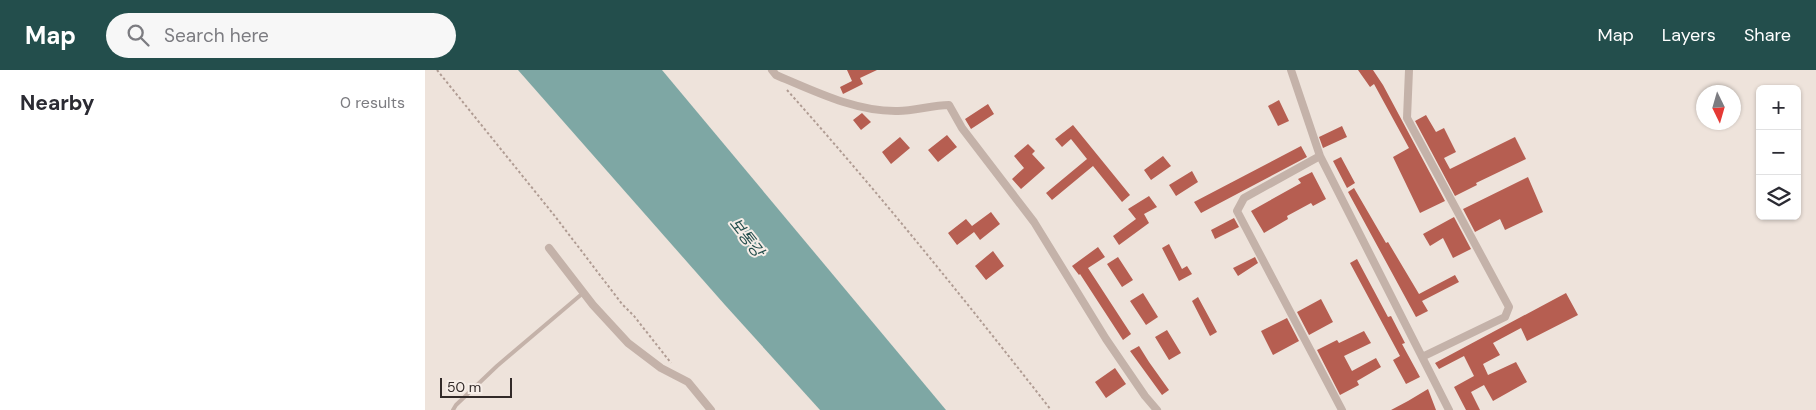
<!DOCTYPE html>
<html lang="en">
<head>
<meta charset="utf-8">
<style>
	body { margin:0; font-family:"DM Sans","Noto Sans KR",sans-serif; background:#f7f7f7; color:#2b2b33 }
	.controls { position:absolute; right:15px; top:15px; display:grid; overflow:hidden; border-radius:8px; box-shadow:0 1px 4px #0004 }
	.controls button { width:45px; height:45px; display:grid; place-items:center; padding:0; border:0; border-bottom:1px solid #e1e1e2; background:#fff; color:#2b2b33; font:25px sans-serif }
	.compass { position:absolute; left:1271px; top:15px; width:45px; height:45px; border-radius:50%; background:#fff; box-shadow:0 1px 4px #0004; rotate:175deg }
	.scale { position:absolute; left:15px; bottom:12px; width:72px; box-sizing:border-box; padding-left:5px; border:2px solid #322a28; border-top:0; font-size:14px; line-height:18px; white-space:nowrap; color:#322a28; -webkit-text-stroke:4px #f6ede7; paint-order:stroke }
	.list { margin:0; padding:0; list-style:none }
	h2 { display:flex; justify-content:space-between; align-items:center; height:65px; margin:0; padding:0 20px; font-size:21px }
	h2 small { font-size:16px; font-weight:400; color:#7c7c81 }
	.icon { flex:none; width:28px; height:28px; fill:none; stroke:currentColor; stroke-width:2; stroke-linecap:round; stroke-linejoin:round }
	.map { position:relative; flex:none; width:1391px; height:340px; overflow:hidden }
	header { display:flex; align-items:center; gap:30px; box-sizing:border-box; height:70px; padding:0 25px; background:#234e4c; color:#fff }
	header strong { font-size:24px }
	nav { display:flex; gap:28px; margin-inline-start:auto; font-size:18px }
	.search { width:350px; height:45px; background:#f7f7f7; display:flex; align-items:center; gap:12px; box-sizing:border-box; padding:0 18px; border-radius:28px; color:#7c7c81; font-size:19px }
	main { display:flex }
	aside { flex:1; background:#fff }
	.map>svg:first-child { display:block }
	.water { fill:#7ea7a4 }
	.building { fill:#b65e51 }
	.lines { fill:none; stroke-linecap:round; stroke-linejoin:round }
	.path { stroke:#b09c93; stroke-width:2; stroke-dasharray:2.5 2.5; stroke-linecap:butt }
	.service { stroke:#c4b2a9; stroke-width:4 }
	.minor { stroke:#c4b2a9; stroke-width:8 }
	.labels { text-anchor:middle; stroke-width:4; stroke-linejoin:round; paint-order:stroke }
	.water-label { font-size:16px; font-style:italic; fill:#234e4c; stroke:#f6ede7 }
</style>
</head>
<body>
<header>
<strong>Map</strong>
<div class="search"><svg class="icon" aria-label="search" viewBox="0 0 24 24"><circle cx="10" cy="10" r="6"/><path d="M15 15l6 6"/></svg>Search here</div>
<nav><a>Map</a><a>Layers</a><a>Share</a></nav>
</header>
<main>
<aside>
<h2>Nearby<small>0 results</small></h2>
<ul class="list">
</ul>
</aside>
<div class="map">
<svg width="1391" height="340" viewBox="0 0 1391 340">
	<rect width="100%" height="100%" fill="#eee3db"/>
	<path class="water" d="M93,0h144l284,340h-126l-95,-105z"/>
	<path class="building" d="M422,0h30l-17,8 3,6 -20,10 -3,-7 12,-6z
		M933,0h15l10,15 62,116 -25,12 -27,-56 16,-9 -35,-64 -4,3z
		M854,30l10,21 -11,5 -10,-20z
		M563,34l6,10 -23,15 -6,-10z
		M437,43l9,9 -10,8 -8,-10z
		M1001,45l10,17 8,-4 12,24 -12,6 6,11 65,-32 11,22 -50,24 1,2 -22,11 -40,-75z
		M648,55l57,70 -8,7 -29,-36 -41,34 -6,-7 41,-34 -16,-20 -9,8 -7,-8z
		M917,56l5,11 -24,11 -4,-11z
		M522,65l10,12 -19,15 -10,-12z
		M475,67l10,11 -19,16 -9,-12z
		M603,74l7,7 -3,3 13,14 -24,21 -9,-10 12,-11 -10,-12z
		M876,76l6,11 -106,56 -7,-11z
		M738,86l8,10 -20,14 -7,-10z
		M916,87l14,26 -8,5 -14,-27z
		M767,101l6,11 -22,14 -7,-11z
		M887,102l14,27 -13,7 -2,-3 -24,13 1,3 -24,14 -13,-22 50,-28 -3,-4z
		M1103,107l15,35 -38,18 -5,-11 -25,13 -12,-23z
		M929,118l32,55 2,-1 31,52 36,-19 4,7 -37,19 6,10 -12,6 -68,-125z
		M724,126l8,11 -13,7 5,9 -30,22 -6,-9 23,-17 -8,-10z
		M566,142l9,12 -20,16 -6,-8 -17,13 -9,-12 18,-14 6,7z
		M1029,147l17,32 -18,9 -10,-20 -13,8 -7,-12z
		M809,148l5,9 -24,12 -4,-9z
		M744,174l13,25 5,-3 5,8 -13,7 -17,-33z
		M673,177l7,10 -17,11 43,66 -8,6 -43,-66 -1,1 -7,-9z
		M568,181l11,15 -18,14 -11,-14z
		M693,187l15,23 -11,7 -15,-23z
		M830,187l3,6 -20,13 -5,-8z
		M932,189l31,58 3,-1 14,27 -3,1 18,33 -14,7 -13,-24 7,-4 -50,-93z
		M718,223l15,24 -12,8 -16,-24z
		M1141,223l12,22 -51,26 -6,-13 -28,15 7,12 -17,9 5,11 28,-13 11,20 -34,19 -9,-16 -13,7 9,18h-14l-12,-23 20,-11 -10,-20 -25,13 -4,-6z
		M773,227l19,35 -7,4 -18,-35z
		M896,229l12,23 -24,13 -12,-23z
		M862,248l12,23 -26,14 -12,-24z
		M742,260l14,23 -12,7 -14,-23z
		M939,261l7,12 -27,13 8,15 24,-13 5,9 -24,14 2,4 -19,10 -23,-45 20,-10 2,3z
		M714,276l10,16 20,28 -7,5 -32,-44z
		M690,298l11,16 -20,14 -11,-16z
		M1003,319l8,21h-45l17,-9z"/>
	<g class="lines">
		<path class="path" d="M12,0l117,145 68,89 12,12 37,47
			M362,20c92,103 179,211 264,320"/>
		<path class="service" d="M28,340l3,-5 41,-39 86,-73"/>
		<path class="minor" d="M347,0l4,5c38,16 80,37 122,36 17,0 34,-6 51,-6l13,23 72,94 72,117 39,57 12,14
			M866,0l29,86 129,254
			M984,0l-2,48 102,189 -4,10 -83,40
			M895,86l-76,42 -7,13 105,199
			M124,178l44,57 35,38 33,25 27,14 23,28"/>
	</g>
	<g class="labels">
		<g class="water-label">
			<text transform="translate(322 167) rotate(52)" y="6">보통강</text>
		</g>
	</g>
</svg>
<div class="controls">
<button>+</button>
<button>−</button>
<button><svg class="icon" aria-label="layers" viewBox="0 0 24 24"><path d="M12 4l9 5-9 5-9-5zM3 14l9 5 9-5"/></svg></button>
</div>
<svg class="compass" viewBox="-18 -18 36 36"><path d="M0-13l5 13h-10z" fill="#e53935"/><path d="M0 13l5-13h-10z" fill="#7c7c81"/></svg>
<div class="scale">50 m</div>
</div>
</main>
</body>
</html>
